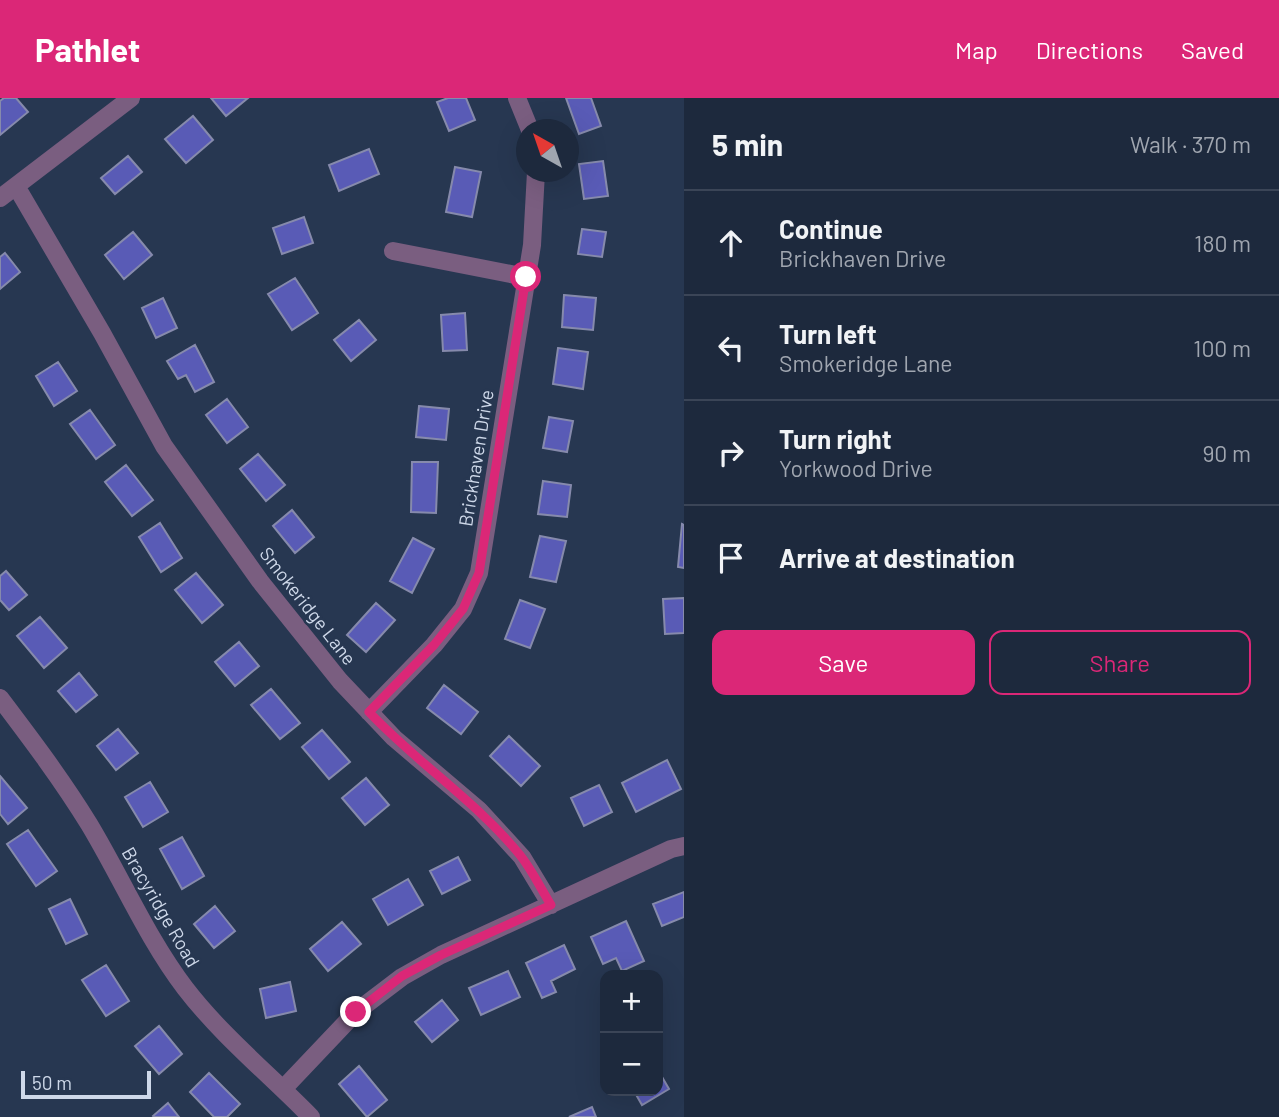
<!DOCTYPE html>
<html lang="en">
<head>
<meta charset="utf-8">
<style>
	body { margin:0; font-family:Barlow,sans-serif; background:#2a3548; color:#f1f3f6 }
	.controls { position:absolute; right:21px; bottom:21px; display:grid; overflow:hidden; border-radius:14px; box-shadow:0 7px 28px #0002 }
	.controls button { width:63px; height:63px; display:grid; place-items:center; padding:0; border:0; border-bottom:2px solid #3b4557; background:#1d293d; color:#f1f3f6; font:35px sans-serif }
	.compass { position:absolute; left:516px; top:21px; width:63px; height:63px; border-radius:50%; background:#1d293d; box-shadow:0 7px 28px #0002; rotate:320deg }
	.scale { position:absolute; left:21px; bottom:18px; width:130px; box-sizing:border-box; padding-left:7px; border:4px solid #ced8e9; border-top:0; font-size:19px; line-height:24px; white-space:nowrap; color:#ced8e9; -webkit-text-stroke:5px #273751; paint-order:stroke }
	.stop { position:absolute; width:21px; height:21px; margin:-16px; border:5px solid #db2777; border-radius:50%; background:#fff }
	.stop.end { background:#db2777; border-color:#fff; box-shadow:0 2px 7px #0008 }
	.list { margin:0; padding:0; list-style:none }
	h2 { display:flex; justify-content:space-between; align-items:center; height:91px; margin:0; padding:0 28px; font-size:30px }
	h2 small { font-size:23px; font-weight:400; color:#a0a6b0 }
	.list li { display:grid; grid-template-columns:46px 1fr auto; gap:21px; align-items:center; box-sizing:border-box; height:105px; padding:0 28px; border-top:2px solid #3b4557 }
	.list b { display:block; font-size:26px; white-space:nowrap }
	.list p { margin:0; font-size:23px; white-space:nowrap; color:#a0a6b0 }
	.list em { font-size:23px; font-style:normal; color:#a0a6b0 }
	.actions { display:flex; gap:14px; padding:21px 28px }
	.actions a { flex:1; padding:16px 0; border:2px solid #db2777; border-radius:14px; text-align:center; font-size:24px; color:#db2777 }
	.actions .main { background:#db2777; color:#fff }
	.icon { flex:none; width:38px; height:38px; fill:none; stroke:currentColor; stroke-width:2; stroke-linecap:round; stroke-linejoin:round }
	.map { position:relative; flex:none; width:684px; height:1019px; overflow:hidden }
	header { display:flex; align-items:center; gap:42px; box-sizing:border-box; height:98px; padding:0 35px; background:#db2777; color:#fff }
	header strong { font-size:33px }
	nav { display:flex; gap:38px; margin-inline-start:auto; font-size:24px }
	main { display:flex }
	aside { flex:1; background:#1d293d }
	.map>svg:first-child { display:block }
	.building { fill:#595bb6; stroke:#868aac; stroke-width:2 }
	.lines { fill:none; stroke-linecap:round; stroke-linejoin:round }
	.minor { stroke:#7a5e80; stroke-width:18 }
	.route { stroke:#db2777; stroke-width:9 }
	.labels { text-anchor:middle; stroke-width:5; stroke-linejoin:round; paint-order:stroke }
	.street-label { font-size:19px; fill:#ced8e9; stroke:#273751 }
</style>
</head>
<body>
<header>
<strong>Pathlet</strong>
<nav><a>Map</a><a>Directions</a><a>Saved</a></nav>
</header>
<main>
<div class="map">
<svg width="684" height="1019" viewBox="0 0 684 1019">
	<rect width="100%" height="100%" fill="#273751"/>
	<path class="building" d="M4,0h12l12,14 -28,23v-34z
		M211,0h37l-22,18z
		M448,0h18l9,22 -26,11 -12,-29z
		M566,0h25l10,28 -22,8z
		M193,18l20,24 -27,23 -21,-24z
		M369,51l10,25 -40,17 -10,-26z
		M128,58l14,16 -27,22 -14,-16z
		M603,63l5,35 -24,3 -5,-35z
		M455,69l26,5 -9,45 -26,-5z
		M304,119l9,26 -31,11 -9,-26z
		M582,131l24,3 -4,25 -24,-3z
		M133,134l19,23 -28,24 -19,-24z
		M5,155l15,19 -20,17v-32z
		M295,180l23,35 -26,17 -24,-36z
		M564,197l32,3 -3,32 -31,-3z
		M163,200l14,30 -21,10 -14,-30z
		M465,215l2,37 -24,1 -2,-36z
		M359,222l17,20 -25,21 -17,-21z
		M195,247l19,37 -19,10 -9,-17 -8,4 -11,-18z
		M558,250l30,4 -5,37 -30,-5z
		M58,264l19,29 -23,15 -18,-30z
		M227,301l21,28 -21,16 -21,-28z
		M419,308l30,3 -3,31 -30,-3z
		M90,312l25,35 -19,14 -26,-35z
		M549,319l24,4 -6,31 -24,-4z
		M258,356l27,31 -19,16 -26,-32z
		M412,364h26l-2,51 -25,-1z
		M126,367l27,35 -21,16 -27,-34z
		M543,383l28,4 -4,32 -29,-3z
		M292,412l22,27 -19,16 -22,-27z
		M160,425l22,35 -21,14 -22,-35z
		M682,426l2,1v43l-6,-1z
		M540,438l26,5 -10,41 -26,-5z
		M413,440l21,11 -22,44 -22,-12z
		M6,473l21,24 -18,15 -9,-10v-24z
		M196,475l27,32 -21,18 -27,-33z
		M684,500v35l-19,1 -2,-35z
		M520,502l25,9 -15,39 -25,-9z
		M376,505l19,17 -29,32 -19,-17z
		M40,519l27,31 -23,20 -27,-32z
		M239,544l20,24 -24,20 -20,-24z
		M79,575l18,22 -21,17 -18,-21z
		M444,587l34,27 -17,22 -34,-26z
		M271,591l29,34 -20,16 -29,-34z
		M118,631l20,24 -22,17 -19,-24z
		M322,632l28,32 -21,17 -27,-32z
		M509,638l31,30 -19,20 -31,-30z
		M667,662l14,29 -45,23 -14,-29z
		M0,678l27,32 -19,16 -8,-10z
		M366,680l23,27 -24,20 -23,-27z
		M150,684l18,30 -25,15 -18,-30z
		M599,687l13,27 -28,14 -13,-28z
		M28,732l29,41 -21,15 -29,-42z
		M182,739l22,39 -22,13 -22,-40z
		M458,759l12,23 -28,14 -12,-23z
		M408,781l15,26 -35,20 -15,-26z
		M684,794v25l-22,9 -9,-22z
		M70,801l17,35 -21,10 -17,-35z
		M215,808l20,25 -21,17 -20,-24z
		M626,823l18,40 -22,10 -6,-13 -13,6 -12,-27z
		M342,824l19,22 -33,27 -18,-22z
		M564,847l11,24 -24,12 5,11 -14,6 -16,-35z
		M106,867l23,36 -23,15 -24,-36z
		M508,873l12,26 -39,18 -12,-27z
		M290,884l6,29 -30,7 -6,-29z
		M442,902l16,20 -26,22 -17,-20z
		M159,928l23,28 -23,20 -24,-28z
		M359,968l28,34 -20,17 -28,-33z
		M658,972l11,19 -27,16 -8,-14h24z
		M209,975l31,31 -13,13h-13l-24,-25z
		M168,1005l11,14h-25l-1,-1z
		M592,1009l4,10h-27z"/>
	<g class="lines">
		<path class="minor" d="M517,0l13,32
			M16,88l86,147 62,113 96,135 80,100 54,57 85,72 43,47 29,48
			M0,100l131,-100
			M393,153l133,26
			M0,600c31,41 62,82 89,126 32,53 58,114 96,164 36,47 85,87 126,129
			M369,614l65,-67 29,-36 16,-36 53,-328 4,-73
			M283,991l73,-77 46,-35 39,-22 230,-106 13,-3"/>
	</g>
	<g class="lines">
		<path class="route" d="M356,914l46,-36 39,-21 110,-50c-10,-16 -19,-35 -31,-50 -44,-54 -104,-93 -151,-143l65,-67 29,-36 16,-36 47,-296"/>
	</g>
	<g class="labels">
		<g class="street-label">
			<text transform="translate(476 360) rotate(-81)" y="7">Brickhaven Drive</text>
			<text transform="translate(308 508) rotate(52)" y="7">Smokeridge Lane</text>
			<text transform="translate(161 809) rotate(60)" y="7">Bracyridge Road</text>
		</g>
	</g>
</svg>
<div class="controls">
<button>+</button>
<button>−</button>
</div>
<svg class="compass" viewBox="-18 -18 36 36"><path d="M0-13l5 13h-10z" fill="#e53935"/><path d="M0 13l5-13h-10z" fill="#a0a6b0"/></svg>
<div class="scale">50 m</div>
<div class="stop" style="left:526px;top:179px"></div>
<div class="stop end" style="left:356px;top:914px"></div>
</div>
<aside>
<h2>5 min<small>Walk · 370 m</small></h2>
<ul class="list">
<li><svg class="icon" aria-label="ahead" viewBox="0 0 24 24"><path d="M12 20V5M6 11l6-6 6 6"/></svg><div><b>Continue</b><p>Brickhaven Drive</p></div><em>180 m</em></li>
<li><svg class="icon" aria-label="left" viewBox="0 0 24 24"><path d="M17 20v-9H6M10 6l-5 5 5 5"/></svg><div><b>Turn left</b><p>Smokeridge Lane</p></div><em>100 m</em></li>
<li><svg class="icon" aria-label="right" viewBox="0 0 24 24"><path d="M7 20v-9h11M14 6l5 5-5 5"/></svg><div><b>Turn right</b><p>Yorkwood Drive</p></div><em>90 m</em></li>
<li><svg class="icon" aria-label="arrive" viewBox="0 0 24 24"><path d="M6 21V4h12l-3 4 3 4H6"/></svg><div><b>Arrive at destination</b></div></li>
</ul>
<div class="actions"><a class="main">Save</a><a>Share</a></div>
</aside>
</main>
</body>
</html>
